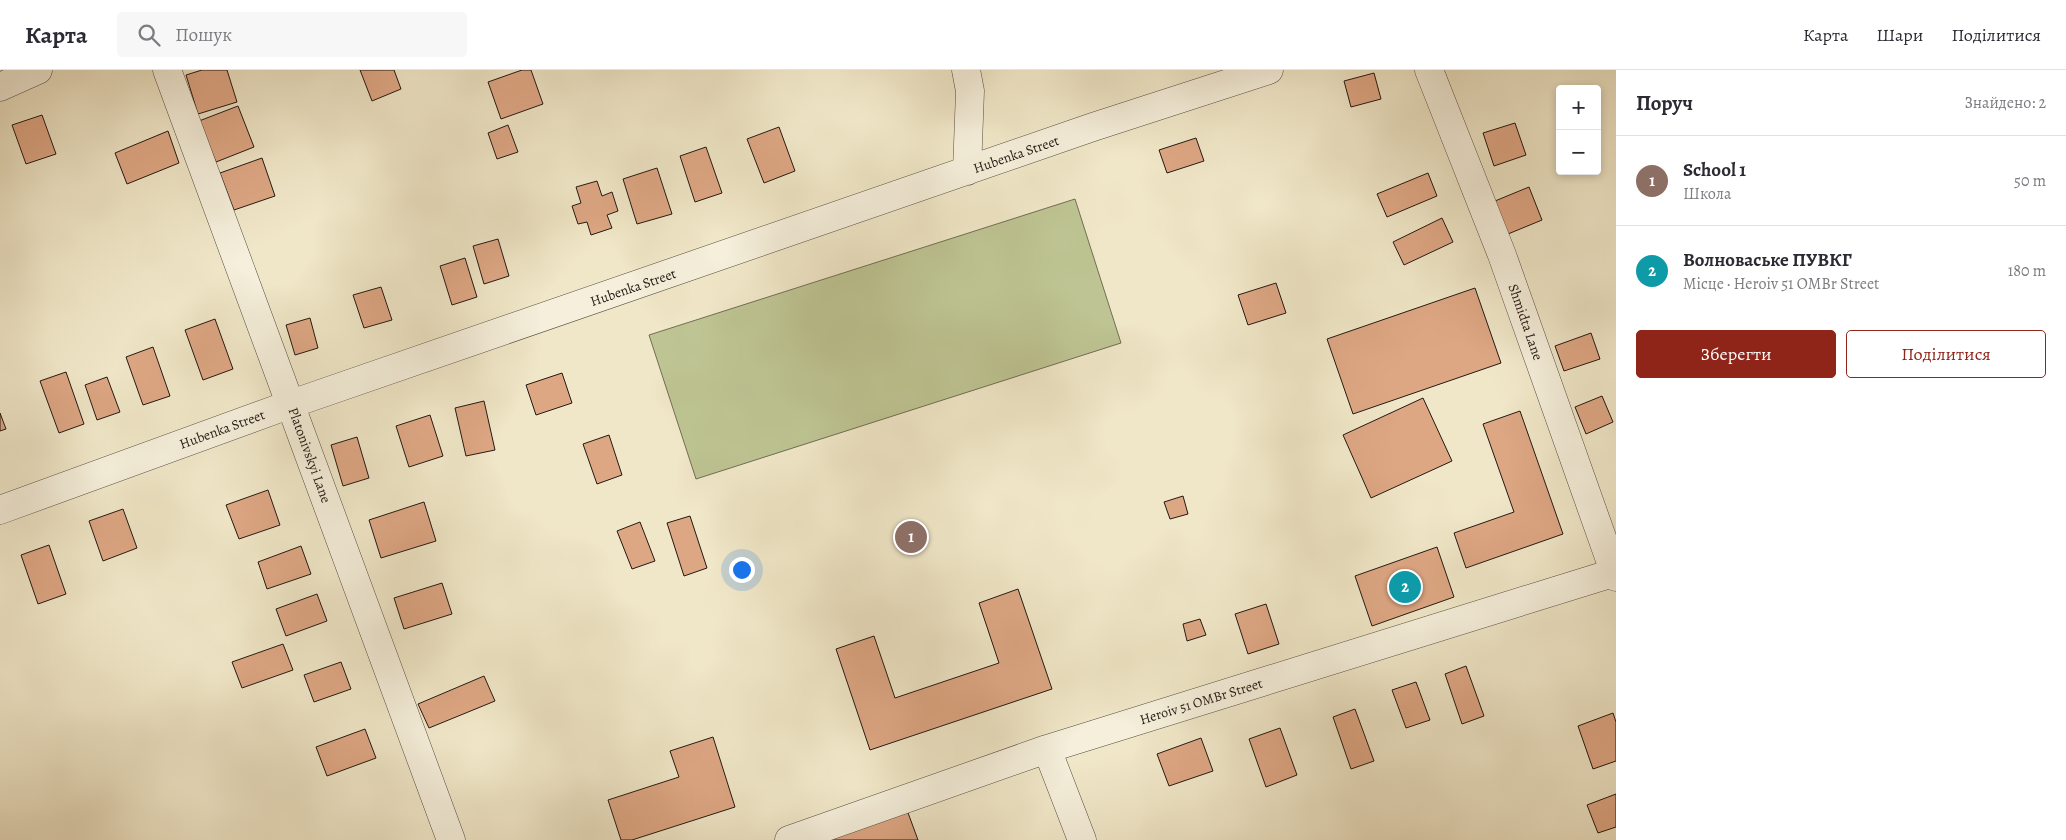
<!DOCTYPE html>
<html lang="uk">
<head>
<meta charset="utf-8">
<style>
	body { margin:0; font-family:Alegreya,serif; background:#f7f7f7; color:#2b2b33 }
	.controls { position:absolute; right:15px; top:15px; display:grid; overflow:hidden; border-radius:5px; box-shadow:0 2px 8px #0003 }
	.controls button { width:45px; height:45px; display:grid; place-items:center; padding:0; border:0; border-bottom:1px solid #e1e1e2; background:#fff; color:#2b2b33; font:25px sans-serif }
	.you { position:absolute; left:741px; top:499px; width:18px; height:18px; margin:-12px; border:4px solid #fff; border-radius:50%; background:#1a73e8; box-shadow:0 0 0 8px #1a73e833 }
	.badge { display:grid; place-items:center; width:32px; height:32px; border-radius:50%; background:#8f2418; color:#fff; font-size:16px; font-weight:700 }
	.pin { position:absolute; translate:-50% -50%; border:2px solid #fff; box-shadow:0 1px 5px #0006 }
	.list { margin:0; padding:0; list-style:none }
	h2 { display:flex; justify-content:space-between; align-items:center; height:65px; margin:0; padding:0 20px; font-size:21px }
	h2 small { font-size:16px; font-weight:400; color:#7c7c81 }
	.list li { display:grid; grid-template-columns:32px 1fr auto; gap:15px; align-items:center; box-sizing:border-box; height:90px; padding:0 20px; border-top:1px solid #e1e1e2 }
	.list b { display:block; font-size:19px; white-space:nowrap }
	.list p { margin:0; font-size:16px; white-space:nowrap; color:#7c7c81 }
	.list em { font-size:16px; font-style:normal; color:#7c7c81 }
	.actions { display:flex; gap:10px; padding:15px 20px }
	.actions a { flex:1; padding:11px 0; border:1px solid #8f2418; border-radius:5px; text-align:center; font-size:18px; color:#8f2418 }
	.actions .main { background:#8f2418; color:#fff }
	.icon { flex:none; width:28px; height:28px; fill:none; stroke:currentColor; stroke-width:2; stroke-linecap:round; stroke-linejoin:round }
	.map { position:relative; flex:none; width:1616px; height:770px; overflow:hidden }
	header { display:flex; align-items:center; gap:30px; box-sizing:border-box; height:70px; padding:0 25px; background:#fff; border-bottom:1px solid #e1e1e2 }
	header strong { font-size:24px }
	nav { display:flex; gap:28px; margin-inline-start:auto; font-size:18px }
	.search { width:350px; height:45px; background:#f7f7f7; display:flex; align-items:center; gap:12px; box-sizing:border-box; padding:0 18px; border-radius:5px; color:#7c7c81; font-size:19px }
	main { display:flex }
	aside { flex:1; background:#fff }
	.map>svg:first-child { display:block }
	.green { fill:#bec493; stroke:#706e53 }
	.building { fill:#dea784; stroke:#231813 }
	.lines { fill:none; stroke-linecap:round; stroke-linejoin:round }
	.minor-casing { stroke:#564c40; stroke-width:29 }
	.minor { stroke:#f5efdb; stroke-width:28 }
	.labels { text-anchor:middle; stroke-width:4; stroke-linejoin:round; paint-order:stroke }
	.street-label { font-size:14px; fill:#231813; stroke:#f5efdb }
</style>
</head>
<body>
<header>
<strong>Карта</strong>
<div class="search"><svg class="icon" aria-label="search" viewBox="0 0 24 24"><circle cx="10" cy="10" r="6"/><path d="M15 15l6 6"/></svg>Пошук</div>
<nav><a>Карта</a><a>Шари</a><a>Поділитися</a></nav>
</header>
<main>
<div class="map">
<svg width="1616" height="770" viewBox="0 0 1616 770">
	<rect width="100%" height="100%" fill="#f0e7c8"/>
	<filter id="stains"><feTurbulence type="fractalNoise" baseFrequency=".004" numOctaves="4"/><feColorMatrix values="0 0 0 0 .2 0 0 0 0 .09 0 0 0 0 .02 0 0 0 .5 -.17"/></filter>
	<radialGradient id="worn" r=".72"><stop offset=".6" stop-color="#630" stop-opacity="0"/><stop offset="1" stop-color="#630" stop-opacity=".3"/></radialGradient>
	<path class="green" d="M1075,129l46,144 -425,136 -47,-144z"/>
	<path class="building" d="M202,0h25l10,32 -39,12 -12,-39z
		M360,0h34l7,19 -29,12z
		M522,0h9l12,34 -42,15 -13,-37z
		M1374,3l7,26 -30,8 -7,-26z
		M238,36l16,41 -38,15 -17,-41z
		M42,45l14,39 -30,10 -14,-39z
		M1515,53l11,32 -32,11 -11,-33z
		M508,55l10,27 -21,7 -9,-26z
		M779,57l16,44 -31,12 -17,-44z
		M168,61l11,32 -52,21 -12,-31z
		M1196,68l8,23 -37,12 -8,-23z
		M706,77l16,46 -27,9 -15,-46z
		M262,88l13,38 -41,14 -14,-37z
		M657,98l15,46 -35,10 -14,-45z
		M1428,103l9,23 -50,21 -10,-23z
		M597,111l5,15 10,-4 6,19 -11,4 5,13 -21,7 -4,-13 -9,2 -6,-18 9,-3 -5,-16z
		M1529,117l13,33 -34,14 -13,-33z
		M1442,148l11,24 -49,23 -11,-23z
		M498,169l11,37 -25,8 -11,-38z
		M465,188l12,39 -25,8 -12,-39z
		M1276,213l10,30 -38,12 -10,-30z
		M381,217l11,33 -28,8 -11,-33z
		M1475,218l26,75 -148,51 -26,-75z
		M310,248l8,30 -23,7 -9,-30z
		M215,249l18,50 -30,11 -18,-50z
		M1591,263l9,26 -36,12 -9,-25z
		M153,277l17,49 -27,9 -17,-48z
		M66,302l18,52 -25,9 -19,-52z
		M562,303l10,30 -36,12 -10,-30z
		M107,307l13,35 -23,8 -12,-35z
		M1602,326l11,26 -27,12 -11,-27z
		M1423,328l29,63 -81,37 -28,-63z
		M484,331l11,49 -29,6 -11,-48z
		M1520,341l43,123 -97,34 -12,-35 60,-21 -31,-88z
		M0,343l6,16 -6,2z
		M430,345l13,41 -34,11 -13,-41z
		M609,365l13,40 -25,9 -14,-40z
		M357,367l12,41 -26,8 -12,-41z
		M268,420l12,35 -41,14 -13,-34z
		M1183,426l5,18 -18,5 -6,-17z
		M424,432l12,39 -55,17 -12,-38z
		M123,439l14,39 -34,13 -14,-40z
		M690,446l17,52 -23,8 -17,-53z
		M640,452l15,39 -23,8 -15,-38z
		M49,475l17,49 -28,10 -17,-49z
		M301,476l10,28 -44,15 -9,-27z
		M1437,477l17,50 -82,29 -17,-50z
		M442,513l10,31 -48,15 -10,-31z
		M1018,519l34,100 -182,61 -34,-101 38,-13 21,62 104,-35 -20,-60z
		M317,524l10,27 -41,15 -10,-27z
		M1266,534l13,40 -31,10 -13,-40z
		M1200,549l6,16 -19,6 -4,-17z
		M283,574l10,26 -51,18 -10,-26z
		M341,592l10,27 -37,13 -10,-27z
		M1466,596l18,50 -22,8 -17,-50z
		M484,606l11,25 -66,27 -11,-24z
		M1416,612l14,38 -24,8 -14,-38z
		M1355,639l19,52 -23,8 -18,-52z
		M1613,643l3,9v39l-23,8 -15,-43z
		M1280,658l17,47 -31,12 -17,-48z
		M365,659l11,29 -49,18 -11,-29z
		M713,667l22,70 -103,33h-11l-13,-40 71,-23 -9,-26z
		M1201,668l12,33 -44,15 -12,-32z
		M1616,724v33l-18,6 -11,-28z
		M907,740l11,30h-97z"/>
	<g class="lines">
		<g class="minor-casing">
			<path id="minor" d="M167,0l284,770
				M966,0l4,21 -3,80
				M1429,0l73,185 114,322
				M0,17l38,-17
				M0,440l291,-106 802,-277 176,-57
				M1047,679l35,91
				M789,770l258,-91 569,-177"/>
		</g>
		<use href="#minor" class="minor"/>
	</g>
	<g class="labels">
		<g class="street-label">
			<text transform="translate(1016 84) rotate(-19)" y="5">Hubenka Street</text>
			<text transform="translate(633 217) rotate(-19)" y="5">Hubenka Street</text>
			<text transform="translate(1526 252) rotate(71)" y="5">Shmidta Lane</text>
			<text transform="translate(222 359) rotate(-20)" y="5">Hubenka Street</text>
			<text transform="translate(310 385) rotate(70)" y="5">Platonivskyi Lane</text>
			<text transform="translate(1201 631) rotate(-17)" y="5">Heroiv 51 OMBr Street</text>
		</g>
	</g>
	<rect width="100%" height="100%" filter="url(#stains)"/>
	<rect width="100%" height="100%" fill="url(#worn)"/>
</svg>
<div class="controls">
<button>+</button>
<button>−</button>
</div>
<div class="you"></div>
<div class="pin badge" style="left:911px;top:467px;background:#8d6e63">1</div>
<div class="pin badge" style="left:1405px;top:517px;background:#0f9aa8">2</div>
</div>
<aside>
<h2>Поруч<small>Знайдено: 2</small></h2>
<ul class="list">
<li><span class="badge" style="background:#8d6e63">1</span><div><b>School 1</b><p>Школа</p></div><em>50 m</em></li>
<li><span class="badge" style="background:#0f9aa8">2</span><div><b>Волноваське ПУВКГ</b><p>Місце · Heroiv 51 OMBr Street</p></div><em>180 m</em></li>
</ul>
<div class="actions"><a class="main">Зберегти</a><a>Поділитися</a></div>
</aside>
</main>
</body>
</html>
